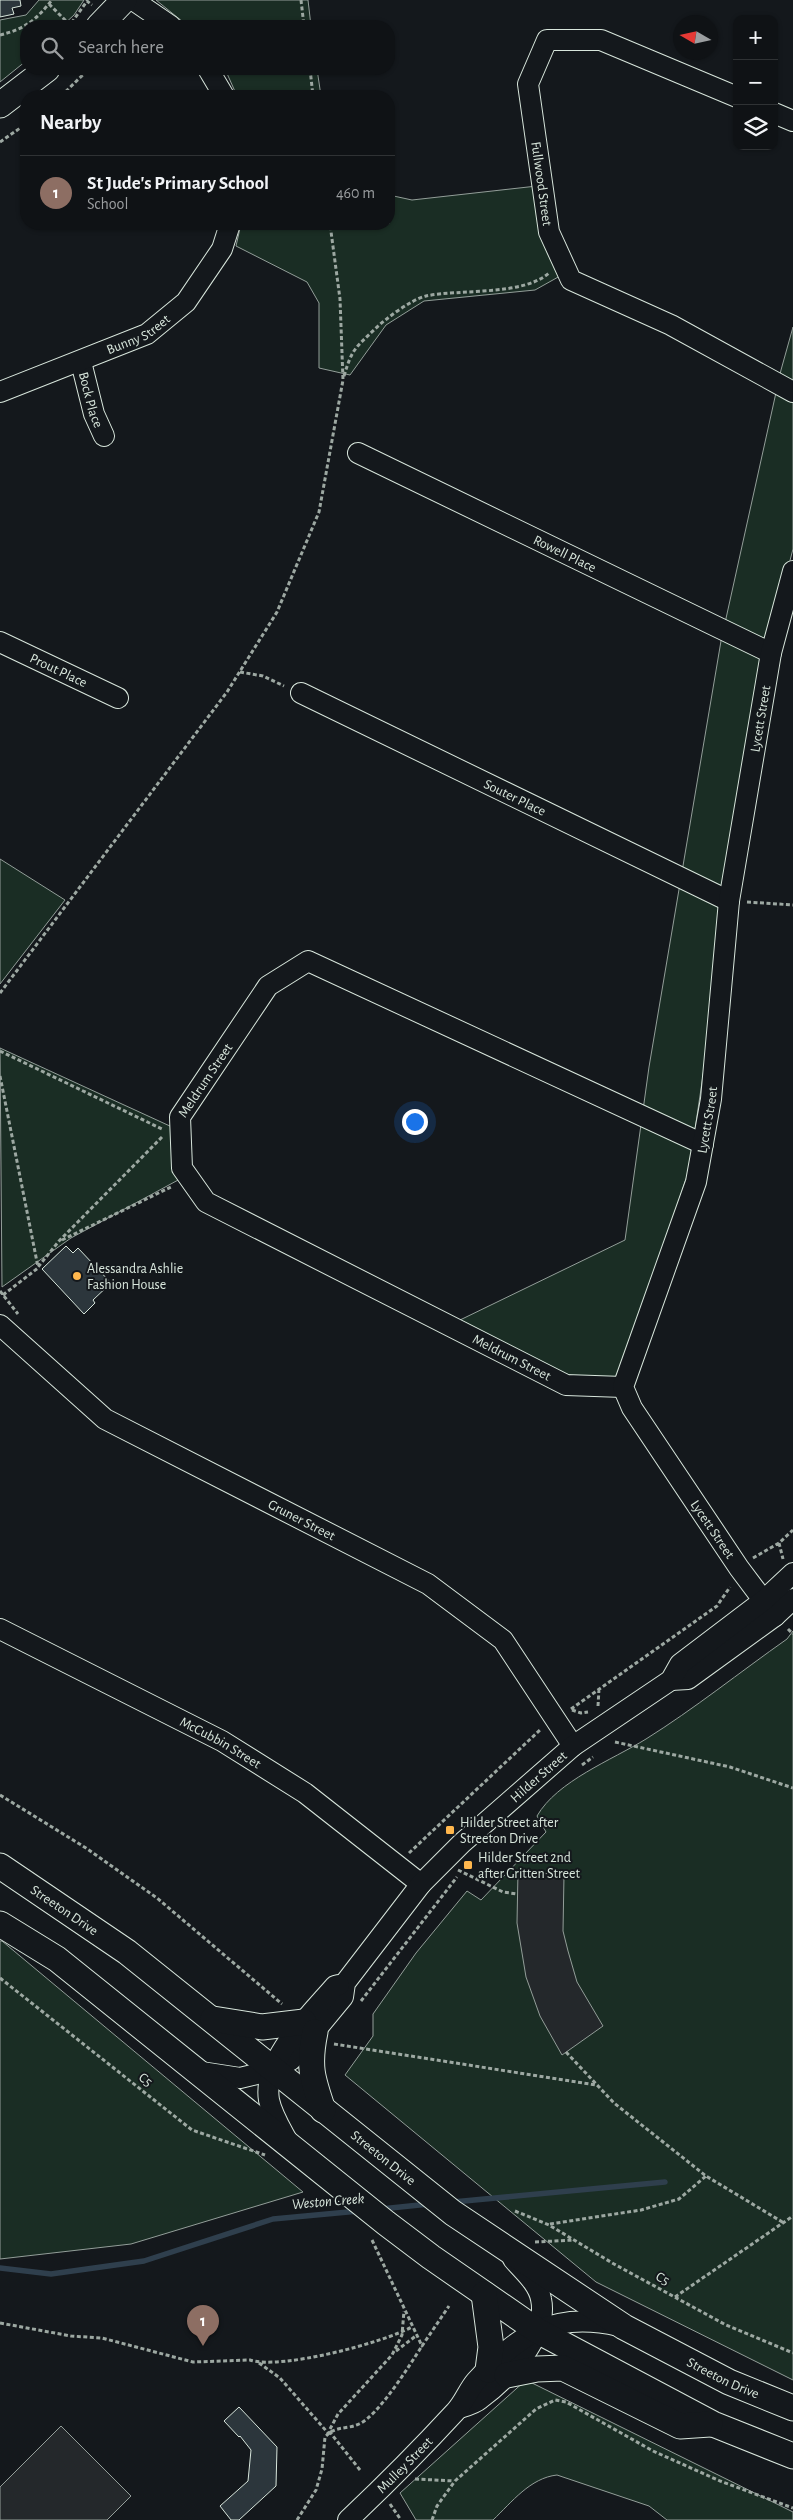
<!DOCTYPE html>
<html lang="en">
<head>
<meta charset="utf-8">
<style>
	body { margin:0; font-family:"Alegreya Sans",sans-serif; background:#1d2022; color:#f1f3f6 }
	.controls { position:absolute; right:15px; top:15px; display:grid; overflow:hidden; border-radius:10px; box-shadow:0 1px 4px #0004 }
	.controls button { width:45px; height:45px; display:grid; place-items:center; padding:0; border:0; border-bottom:1px solid #2f3234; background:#0f1215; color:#f1f3f6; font:25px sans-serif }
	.compass { position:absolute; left:673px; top:15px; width:45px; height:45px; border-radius:50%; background:#0f1215; box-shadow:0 1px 4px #0004; rotate:279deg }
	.you { position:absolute; left:414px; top:1121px; width:18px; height:18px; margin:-12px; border:4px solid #fff; border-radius:50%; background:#1a73e8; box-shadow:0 0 0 8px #1a73e833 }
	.badge { display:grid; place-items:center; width:32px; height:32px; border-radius:50%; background:#0b8043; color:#fff; font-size:16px; font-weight:700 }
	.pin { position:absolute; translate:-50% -41px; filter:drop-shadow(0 1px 2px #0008) }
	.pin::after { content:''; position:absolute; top:26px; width:18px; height:15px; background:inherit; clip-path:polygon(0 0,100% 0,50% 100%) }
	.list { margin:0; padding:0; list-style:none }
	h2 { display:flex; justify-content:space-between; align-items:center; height:65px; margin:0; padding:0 20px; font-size:21px }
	h2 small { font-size:16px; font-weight:400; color:#9b9ea0 }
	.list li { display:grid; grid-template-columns:32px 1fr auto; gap:15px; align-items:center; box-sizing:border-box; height:75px; padding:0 20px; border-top:1px solid #2f3234 }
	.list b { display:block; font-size:19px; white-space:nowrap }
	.list p { margin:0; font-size:16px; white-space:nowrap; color:#9b9ea0 }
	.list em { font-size:16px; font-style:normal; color:#9b9ea0 }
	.icon { flex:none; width:28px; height:28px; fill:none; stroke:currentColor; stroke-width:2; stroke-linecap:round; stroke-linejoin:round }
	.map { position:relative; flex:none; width:793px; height:2520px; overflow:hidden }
	.search { position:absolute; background:#0f1215; box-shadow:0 1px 4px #0004; left:20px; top:20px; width:375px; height:55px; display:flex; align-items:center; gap:12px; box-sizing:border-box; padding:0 18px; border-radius:20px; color:#9b9ea0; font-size:19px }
	.panel { position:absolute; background:#0f1215; box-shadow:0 1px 4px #0004; left:20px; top:90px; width:375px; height:140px; border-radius:20px }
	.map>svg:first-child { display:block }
	.green { fill:#1a2d24; stroke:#939e99 }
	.parking { fill:#24282b; stroke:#939e99 }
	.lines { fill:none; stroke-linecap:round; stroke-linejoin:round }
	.stream { stroke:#2f3f4d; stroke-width:5.5 }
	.building { fill:#2c363c; stroke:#d8e6dc }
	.minor-casing { stroke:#d8e6dc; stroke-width:22 }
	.major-casing { stroke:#d8e6dc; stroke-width:27 }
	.path { stroke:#9da8a2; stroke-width:3; stroke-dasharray:4 2.5; stroke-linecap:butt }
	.minor { stroke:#14181c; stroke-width:20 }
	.major { stroke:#14181c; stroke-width:25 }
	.poi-dot { fill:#ffb74d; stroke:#14181c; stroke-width:2 }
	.labels { text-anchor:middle; stroke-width:4; stroke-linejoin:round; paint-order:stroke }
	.street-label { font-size:14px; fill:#d8e6dc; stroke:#14181c }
	.poi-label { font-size:14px; fill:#d8e6dc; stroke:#14181c; text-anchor:start }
	.water-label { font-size:15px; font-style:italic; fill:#d8e6dc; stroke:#14181c }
</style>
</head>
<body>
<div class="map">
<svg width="793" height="2520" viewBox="0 0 793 2520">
	<rect width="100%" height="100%" fill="#14181c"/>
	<path class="green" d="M39,0h45l-10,15 -12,11h-36v35l-26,21v-62l26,-5z
		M156,0h152l3,26h-123z
		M225,69h92l4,27h-84z
		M537,186l23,90 -25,14 -111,11 -38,24 -36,50 -31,-7v-65l-12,-21 -71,-36 5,-22h148v-29l23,5z
		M793,327v222l-28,107 -76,514 -71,214 -52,-10 -106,-54 165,-80 24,-173 72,-426 60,-271z
		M0,859l65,41 -65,84z
		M0,1048l172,79 8,52 -109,59 -69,49z
		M793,1631v749l-197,-98 -251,-207 28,-39v-22l43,-61 51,-62 14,9 65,-68 -9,-16c20,-35 75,-56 109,-77 48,-30 94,-67 141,-100z
		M0,1941h2l301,251 -172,52 -131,15z
		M526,2380l267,132v8h-126l-18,-14 -92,-31c-27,3 -45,27 -64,45h-77l-16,-27z"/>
	<path class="parking" d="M518,1871l46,4 -1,56 5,20 9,31 26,44 -41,29 -22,-39 -14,-39 -9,-54z
		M61,2426l70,70 -24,24h-107v-33z"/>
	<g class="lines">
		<path class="stream" d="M453,2202l212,-20
			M381,2209l48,-5
			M0,2268l51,6 93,-13 129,-42 86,-8"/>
	</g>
	<path class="building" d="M0,0h20l1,6 -9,2 2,6 -14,3z
		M66,1246l7,7 5,-5 33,35 -18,17 2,3 -11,11 -42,-45z
		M239,2407l38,40 -1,39 -37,34h-8l-11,-14 28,-25 3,-31 -11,-14 -1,1 -15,-16z"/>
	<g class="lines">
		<g class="minor-casing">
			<g id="minor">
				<path d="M133,0l38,26"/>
				<path d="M208,69l16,27"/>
				<path id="s1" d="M737,97l-136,-57h-54l-19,44 21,148 22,48 100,45 122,67"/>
				<path d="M774,113l19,8"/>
				<path id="s2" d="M81,362l13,52 10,22"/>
				<path id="s3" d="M0,392l147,-58 39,-32 36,-53 8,-25"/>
				<path id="s4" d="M358,453l413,200"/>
				<path id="s5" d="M0,642l118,56"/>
				<path id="s6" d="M301,693l428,208"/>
				<path id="s7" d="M0,1325l105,94 323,165 75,56 70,106"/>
				<path id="s8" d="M623,1387l-57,-2 -360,-183 -24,-34 -2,-51 88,-131 40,-25 395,183"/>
				<path id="s9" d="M775,1616l-36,-48 -107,-160 -9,-21 73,-205 15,-83 18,-198 42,-248 22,-82"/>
				<path id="s10" d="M0,1629l222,112 83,52 116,91"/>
				<path d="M671,1680l17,-1 87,-63 18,-17"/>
				<path id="s11" d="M195,2071l45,7 33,-8 18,-10 52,-63 2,-14 76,-99 41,-41 111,-97 98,-66 9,-16 83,-63 30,-28"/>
				<path d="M288,2142c-7,-13 -16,-27 -19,-42 -7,-40 42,-86 66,-114l4,-1"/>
				<path d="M459,2408c7,-2 15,-4 21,-9 27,-20 69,-63 61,-100 -3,-16 -18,-28 -28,-40"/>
				<path id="s12" d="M348,2520c37,-35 72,-70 107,-108 9,-9 13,-22 21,-31 43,-47 77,-70 143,-55"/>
			</g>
		</g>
		<g class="major-casing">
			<g id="major">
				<path d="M99,26l25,-26"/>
				<path d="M0,105l47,-36"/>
				<path id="s13" d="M0,1866l127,86 326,261 171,114 105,55 64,26"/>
				<path d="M0,1924l57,35 329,264 45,34 107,74 175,93 80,32"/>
				<path d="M213,2019l49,8 42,-5"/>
				<path d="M315,2032c-7,34 -3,46 8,78"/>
				<path d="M484,2294l7,53 -3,23"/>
				<path d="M507,2375l30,-6 26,-1 117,58 30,-2"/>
			</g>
		</g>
		<path class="path" d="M301,0l3,26
			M49,4l21,21 17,-24 5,4
			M0,35c25,-6 36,-15 52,-35
			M310,69l3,27
			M61,96l28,-27
			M0,142l26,-18
			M344,376c8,-27 11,-28 31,-47 10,-10 37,-30 51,-33 34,-7 97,0 123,-23
			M240,672l23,4 21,10
			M747,902l46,3
			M0,993l227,-301 50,-80 42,-100 24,-132 -3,-81 -10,-75
			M0,1051l162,78
			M0,1076l38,191 21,-26 104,-105
			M62,1240l111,-54
			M0,1291l18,23
			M3,1295l35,-27
			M779,1543l4,16
			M753,1558l26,-15 14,-13
			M788,1629l5,5
			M598,1706l1,-17
			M571,1709l146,-103 13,-19
			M572,1710l9,3 7,-1
			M615,1742l115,25 63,21
			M582,1765l11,-8
			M0,1795l86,53 71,50 125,106
			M409,1853l132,-124
			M458,1870l45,22 14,2
			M0,1978l192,152 73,25
			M361,2001l96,-124
			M334,2044l262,41
			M566,2052l48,51 92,73 78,47
			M515,2211l34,14 65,39 112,61 67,28
			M550,2224l91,-14 38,-11 27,-23
			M372,2240l50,106 27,-40
			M535,2242l39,-2
			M675,2297l118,-81
			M0,2323l71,13 31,2 91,24 57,-2c31,10 132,-17 162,-33
			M396,2351l21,-16
			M259,2363l21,15 48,55
			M360,2470l-31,-39 9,-17 54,-59 10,-20 2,-24
			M415,2479l39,2
			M390,2504l11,16
			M297,2520l19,-30 6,-21 3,-32c11,-12 21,-7 34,-13 20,-9 50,-58 63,-78
			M432,2520l5,-14 18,-25 81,-72 19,-9 11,2 87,49 67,30 73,27"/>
		<use href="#minor" class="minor"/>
		<use href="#major" class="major"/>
	</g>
	<g class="poi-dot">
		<circle cx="77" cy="1276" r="5"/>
		<rect x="445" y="1825" width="10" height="10" rx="2.5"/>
		<rect x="463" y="1860" width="10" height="10" rx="2.5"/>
	</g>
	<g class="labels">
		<g class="street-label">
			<text dy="5" stroke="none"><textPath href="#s1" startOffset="350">Fullwood Street</textPath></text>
			<text dy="5" stroke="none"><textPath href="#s3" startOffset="150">Bunny Street</textPath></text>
			<text dy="5" stroke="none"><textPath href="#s2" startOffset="39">Bock Place</textPath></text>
			<text dy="5" stroke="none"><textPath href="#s4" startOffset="230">Rowell Place</textPath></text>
			<text dy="5" stroke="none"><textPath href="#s5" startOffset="65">Prout Place</textPath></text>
			<text dy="5" stroke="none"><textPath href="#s9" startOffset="961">Lycett Street</textPath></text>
			<text dy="5" stroke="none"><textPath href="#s6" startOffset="238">Souter Place</textPath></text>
			<text dy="5" stroke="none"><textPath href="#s8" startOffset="598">Meldrum Street</textPath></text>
			<text dy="5" stroke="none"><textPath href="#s9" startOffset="556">Lycett Street</textPath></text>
			<text transform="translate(512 1357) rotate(27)" y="5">Meldrum Street</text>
			<text dy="5" stroke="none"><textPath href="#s7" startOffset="362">Gruner Street</textPath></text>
			<text transform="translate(713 1529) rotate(56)" y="5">Lycett Street</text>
			<text dy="5" stroke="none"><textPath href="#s10" startOffset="248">McCubbin Street</textPath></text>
			<text dy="5" stroke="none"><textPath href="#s11" startOffset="480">Hilder Street</textPath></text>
			<text dy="5" stroke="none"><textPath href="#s13" startOffset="78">Streeton Drive</textPath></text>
			<text transform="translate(146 2079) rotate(38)" y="5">C5</text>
			<text dy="5" stroke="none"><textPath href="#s13" startOffset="482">Streeton Drive</textPath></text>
			<text transform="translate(663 2278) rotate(28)" y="5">C5</text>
			<text dy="5" stroke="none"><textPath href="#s13" startOffset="888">Streeton Drive</textPath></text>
			<text dy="5" stroke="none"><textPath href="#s12" startOffset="79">Mulley Street</textPath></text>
		</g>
		<g class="poi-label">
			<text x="87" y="1273">Alessandra Ashlie<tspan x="87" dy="16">Fashion House</tspan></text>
			<text x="460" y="1827">Hilder Street after<tspan x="460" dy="16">Streeton Drive</tspan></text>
			<text x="478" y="1862">Hilder Street 2nd<tspan x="478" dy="16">after Gritten Street</tspan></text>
		</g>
		<g class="water-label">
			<text transform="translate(328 2201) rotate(-5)" y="5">Weston Creek</text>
		</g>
	</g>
</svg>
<div class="controls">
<button>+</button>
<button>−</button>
<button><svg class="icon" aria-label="layers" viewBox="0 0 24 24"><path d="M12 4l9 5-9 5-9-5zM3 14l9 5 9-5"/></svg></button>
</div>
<svg class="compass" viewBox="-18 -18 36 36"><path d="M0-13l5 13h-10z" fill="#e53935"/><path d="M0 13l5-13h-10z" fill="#9b9ea0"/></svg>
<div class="you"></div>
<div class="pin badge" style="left:203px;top:2346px;background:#8d6e63">1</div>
<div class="search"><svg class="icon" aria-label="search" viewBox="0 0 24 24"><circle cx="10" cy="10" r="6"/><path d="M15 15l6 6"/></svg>Search here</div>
<section class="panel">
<h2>Nearby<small></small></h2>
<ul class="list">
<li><span class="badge" style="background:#8d6e63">1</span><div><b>St Jude's Primary School</b><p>School</p></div><em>460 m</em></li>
</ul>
</section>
</div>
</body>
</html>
